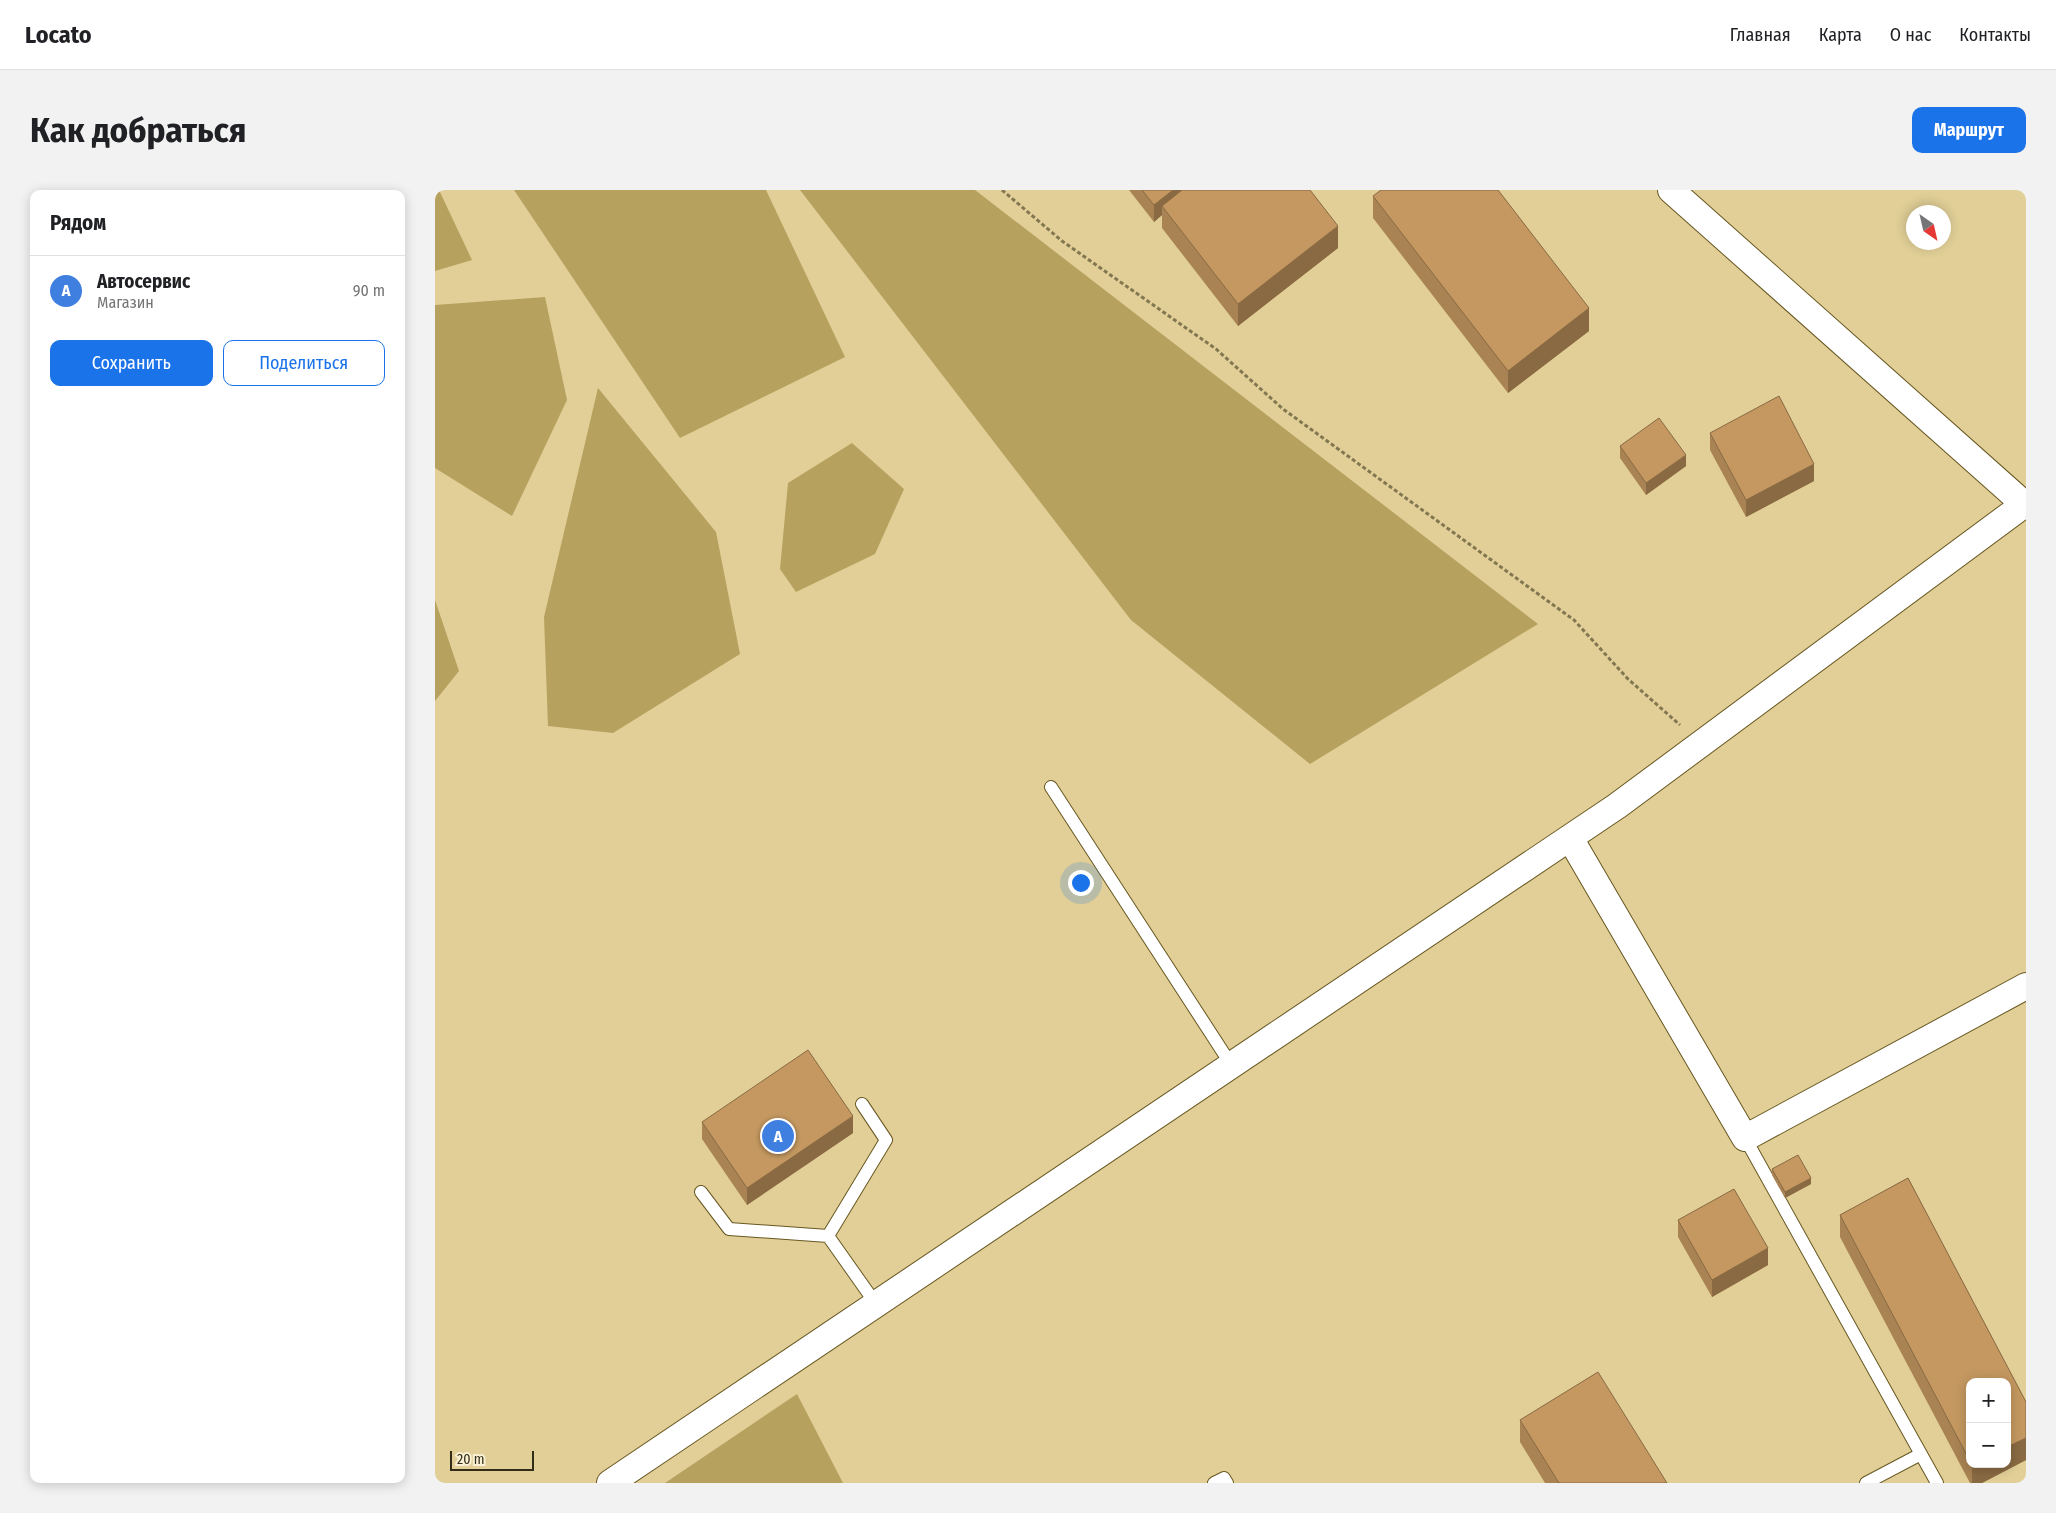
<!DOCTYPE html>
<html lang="ru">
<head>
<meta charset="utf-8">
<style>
	body { margin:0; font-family:"Fira Sans Condensed",sans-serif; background:#f2f2f2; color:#202124 }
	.controls { position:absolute; right:15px; bottom:15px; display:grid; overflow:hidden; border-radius:10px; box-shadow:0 2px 12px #0003 }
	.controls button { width:45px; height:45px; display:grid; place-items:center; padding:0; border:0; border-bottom:1px solid #e0e0e0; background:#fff; color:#202124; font:25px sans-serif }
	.compass { position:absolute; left:1471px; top:15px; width:45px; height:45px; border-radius:50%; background:#fff; box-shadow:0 2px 12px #0003; rotate:146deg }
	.scale { position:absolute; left:15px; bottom:12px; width:84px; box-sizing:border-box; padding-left:5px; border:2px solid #332c16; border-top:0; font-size:14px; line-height:18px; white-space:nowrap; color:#332c16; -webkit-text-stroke:4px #faf1d5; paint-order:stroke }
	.you { position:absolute; left:645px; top:692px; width:18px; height:18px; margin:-12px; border:4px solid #fff; border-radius:50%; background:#1a73e8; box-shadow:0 0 0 8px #1a73e833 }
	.badge { display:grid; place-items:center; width:32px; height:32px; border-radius:50%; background:#1a73e8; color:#fff; font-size:16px; font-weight:700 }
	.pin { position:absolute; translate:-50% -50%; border:2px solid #fff; box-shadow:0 1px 5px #0006 }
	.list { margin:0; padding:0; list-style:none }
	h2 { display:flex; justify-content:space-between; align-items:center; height:65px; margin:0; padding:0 20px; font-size:21px }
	h2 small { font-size:16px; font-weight:400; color:#757577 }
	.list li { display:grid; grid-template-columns:32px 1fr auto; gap:15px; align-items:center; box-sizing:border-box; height:70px; padding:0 20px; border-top:1px solid #e0e0e0 }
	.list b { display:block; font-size:19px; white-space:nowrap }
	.list p { margin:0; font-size:16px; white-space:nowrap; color:#757577 }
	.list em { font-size:16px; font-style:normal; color:#757577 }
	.actions { display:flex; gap:10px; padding:15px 20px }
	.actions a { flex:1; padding:11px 0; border:1px solid #1a73e8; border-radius:10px; text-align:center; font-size:18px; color:#1a73e8 }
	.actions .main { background:#1a73e8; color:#fff }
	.map { position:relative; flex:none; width:1591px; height:1293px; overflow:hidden; border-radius:10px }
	header { display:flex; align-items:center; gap:30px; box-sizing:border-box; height:70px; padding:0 25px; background:#fff; border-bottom:1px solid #e0e0e0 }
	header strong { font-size:24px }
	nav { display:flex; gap:28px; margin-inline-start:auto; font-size:18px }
	.intro { display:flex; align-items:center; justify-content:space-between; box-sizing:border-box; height:120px; padding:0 30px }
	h1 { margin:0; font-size:35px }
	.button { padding:12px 22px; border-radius:10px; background:#1a73e8; color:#fff; font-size:18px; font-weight:700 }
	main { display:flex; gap:30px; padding:0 30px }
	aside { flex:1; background:#fff; border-radius:10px; box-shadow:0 2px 12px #0003 }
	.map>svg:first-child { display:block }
	.green { fill:#b6a15e }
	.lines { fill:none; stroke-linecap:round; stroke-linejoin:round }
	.service-casing { stroke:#675721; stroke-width:14 }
	.minor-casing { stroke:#675721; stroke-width:28 }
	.path { stroke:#837751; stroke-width:3; stroke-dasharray:4 2.5; stroke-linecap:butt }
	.service { stroke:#fff; stroke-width:12 }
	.minor { stroke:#fff; stroke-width:26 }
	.wall { fill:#a98353; fill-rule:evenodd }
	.shaded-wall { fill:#896a43 }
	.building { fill:#c49860; stroke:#896a43 }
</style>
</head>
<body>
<header>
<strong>Locato</strong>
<nav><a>Главная</a><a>Карта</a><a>О нас</a><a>Контакты</a></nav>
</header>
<div class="intro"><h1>Как добраться</h1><a class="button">Маршрут</a></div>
<main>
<aside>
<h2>Рядом<small></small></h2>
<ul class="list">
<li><span class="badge" style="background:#3f7fe0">A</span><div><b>Автосервис</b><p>Магазин</p></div><em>90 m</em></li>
</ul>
<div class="actions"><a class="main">Сохранить</a><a>Поделиться</a></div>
</aside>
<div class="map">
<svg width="1591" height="1293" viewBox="0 0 1591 1293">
	<rect width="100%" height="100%" fill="#e1cf97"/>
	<path class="green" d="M0,0h4l33,70 -37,11z
		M79,0h252l79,167 -165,81z
		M365,0h175l563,434 -228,140 -179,-144z
		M110,107l22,103 -55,116 -77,-48v-163z
		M163,198l118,144 24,122 -127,79 -65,-7 -4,-109z
		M417,253l52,46 -29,65 -79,38 -16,-23 8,-86z
		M0,410l24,71 -24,30z
		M362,1204l46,89h-178z"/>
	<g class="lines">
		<g class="service-casing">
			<path id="service" d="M616,597l181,279
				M427,914l24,36 -58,96 48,68
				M1310,948l192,345
				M266,1002l28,37 99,7
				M779,1293l10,-5 3,5
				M1431,1293l55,-29"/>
		</g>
		<g class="minor-casing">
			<path id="minor" d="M1236,0l353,314
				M1135,648l175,300 281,-152
				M175,1293l1007,-677 409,-303"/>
		</g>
		<path class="path" d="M567,0l60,51 154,108 67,60 291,211 54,59 52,46"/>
		<use href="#service" class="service"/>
		<use href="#minor" class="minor"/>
	</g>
	<path class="wall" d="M694,0h181l28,58 -100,78 -76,-98v-13l-8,7z
		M938,6l216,135 -81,62 -135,-175z
		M1275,243l104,48 -68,36 -36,-67z
		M1185,256l66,20 -40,29 -26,-37z
		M267,932l151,11 -106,72 -45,-66z
		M1337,979l39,15 -26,14 -13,-23z
		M1473,988l118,224v58l-44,23h-12l-130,-246v-22zM1535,1192h37v82h-37z
		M1243,1030l90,45 -56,32 -34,-60z
		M1085,1230l147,63h-122l-25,-41z"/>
	<path class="shaded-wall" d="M738,0h21l-32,16v9l-8,7v-17z
		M903,36v22l-100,78v-22z
		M1154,118v23l-81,62v-22z
		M1251,265v11l-40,29v-12z
		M1379,274v17l-68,36v-17z
		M418,926v17l-106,72v-17z
		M1376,988v6l-26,14v-6z
		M1333,1058v17l-56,32v-17z
		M1591,1248v22l-44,23h-10v-17l3,-2h32v-17z"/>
	<path class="building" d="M707,0h31l-19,15z
		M747,0h128l28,36 -100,78 -76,-98z
		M946,0h117l91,118 -81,63 -135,-175z
		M1344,206l35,68 -68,36 -36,-67z
		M1224,228l27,37 -40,28 -26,-37z
		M373,860l45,66 -106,72 -45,-66z
		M1363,965l13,23 -26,14 -13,-23z
		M1473,988l118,224v36l-19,9v-65h-37v79l-130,-246z
		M1299,999l34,59 -56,32 -34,-60z
		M1163,1182l69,111h-108l-39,-63z"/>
</svg>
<div class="controls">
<button>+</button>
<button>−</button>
</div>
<svg class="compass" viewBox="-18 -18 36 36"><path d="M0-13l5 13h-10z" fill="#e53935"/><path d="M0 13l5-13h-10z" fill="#757577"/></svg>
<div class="scale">20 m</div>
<div class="you"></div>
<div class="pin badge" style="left:343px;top:946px;background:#3f7fe0">A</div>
</div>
</main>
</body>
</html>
